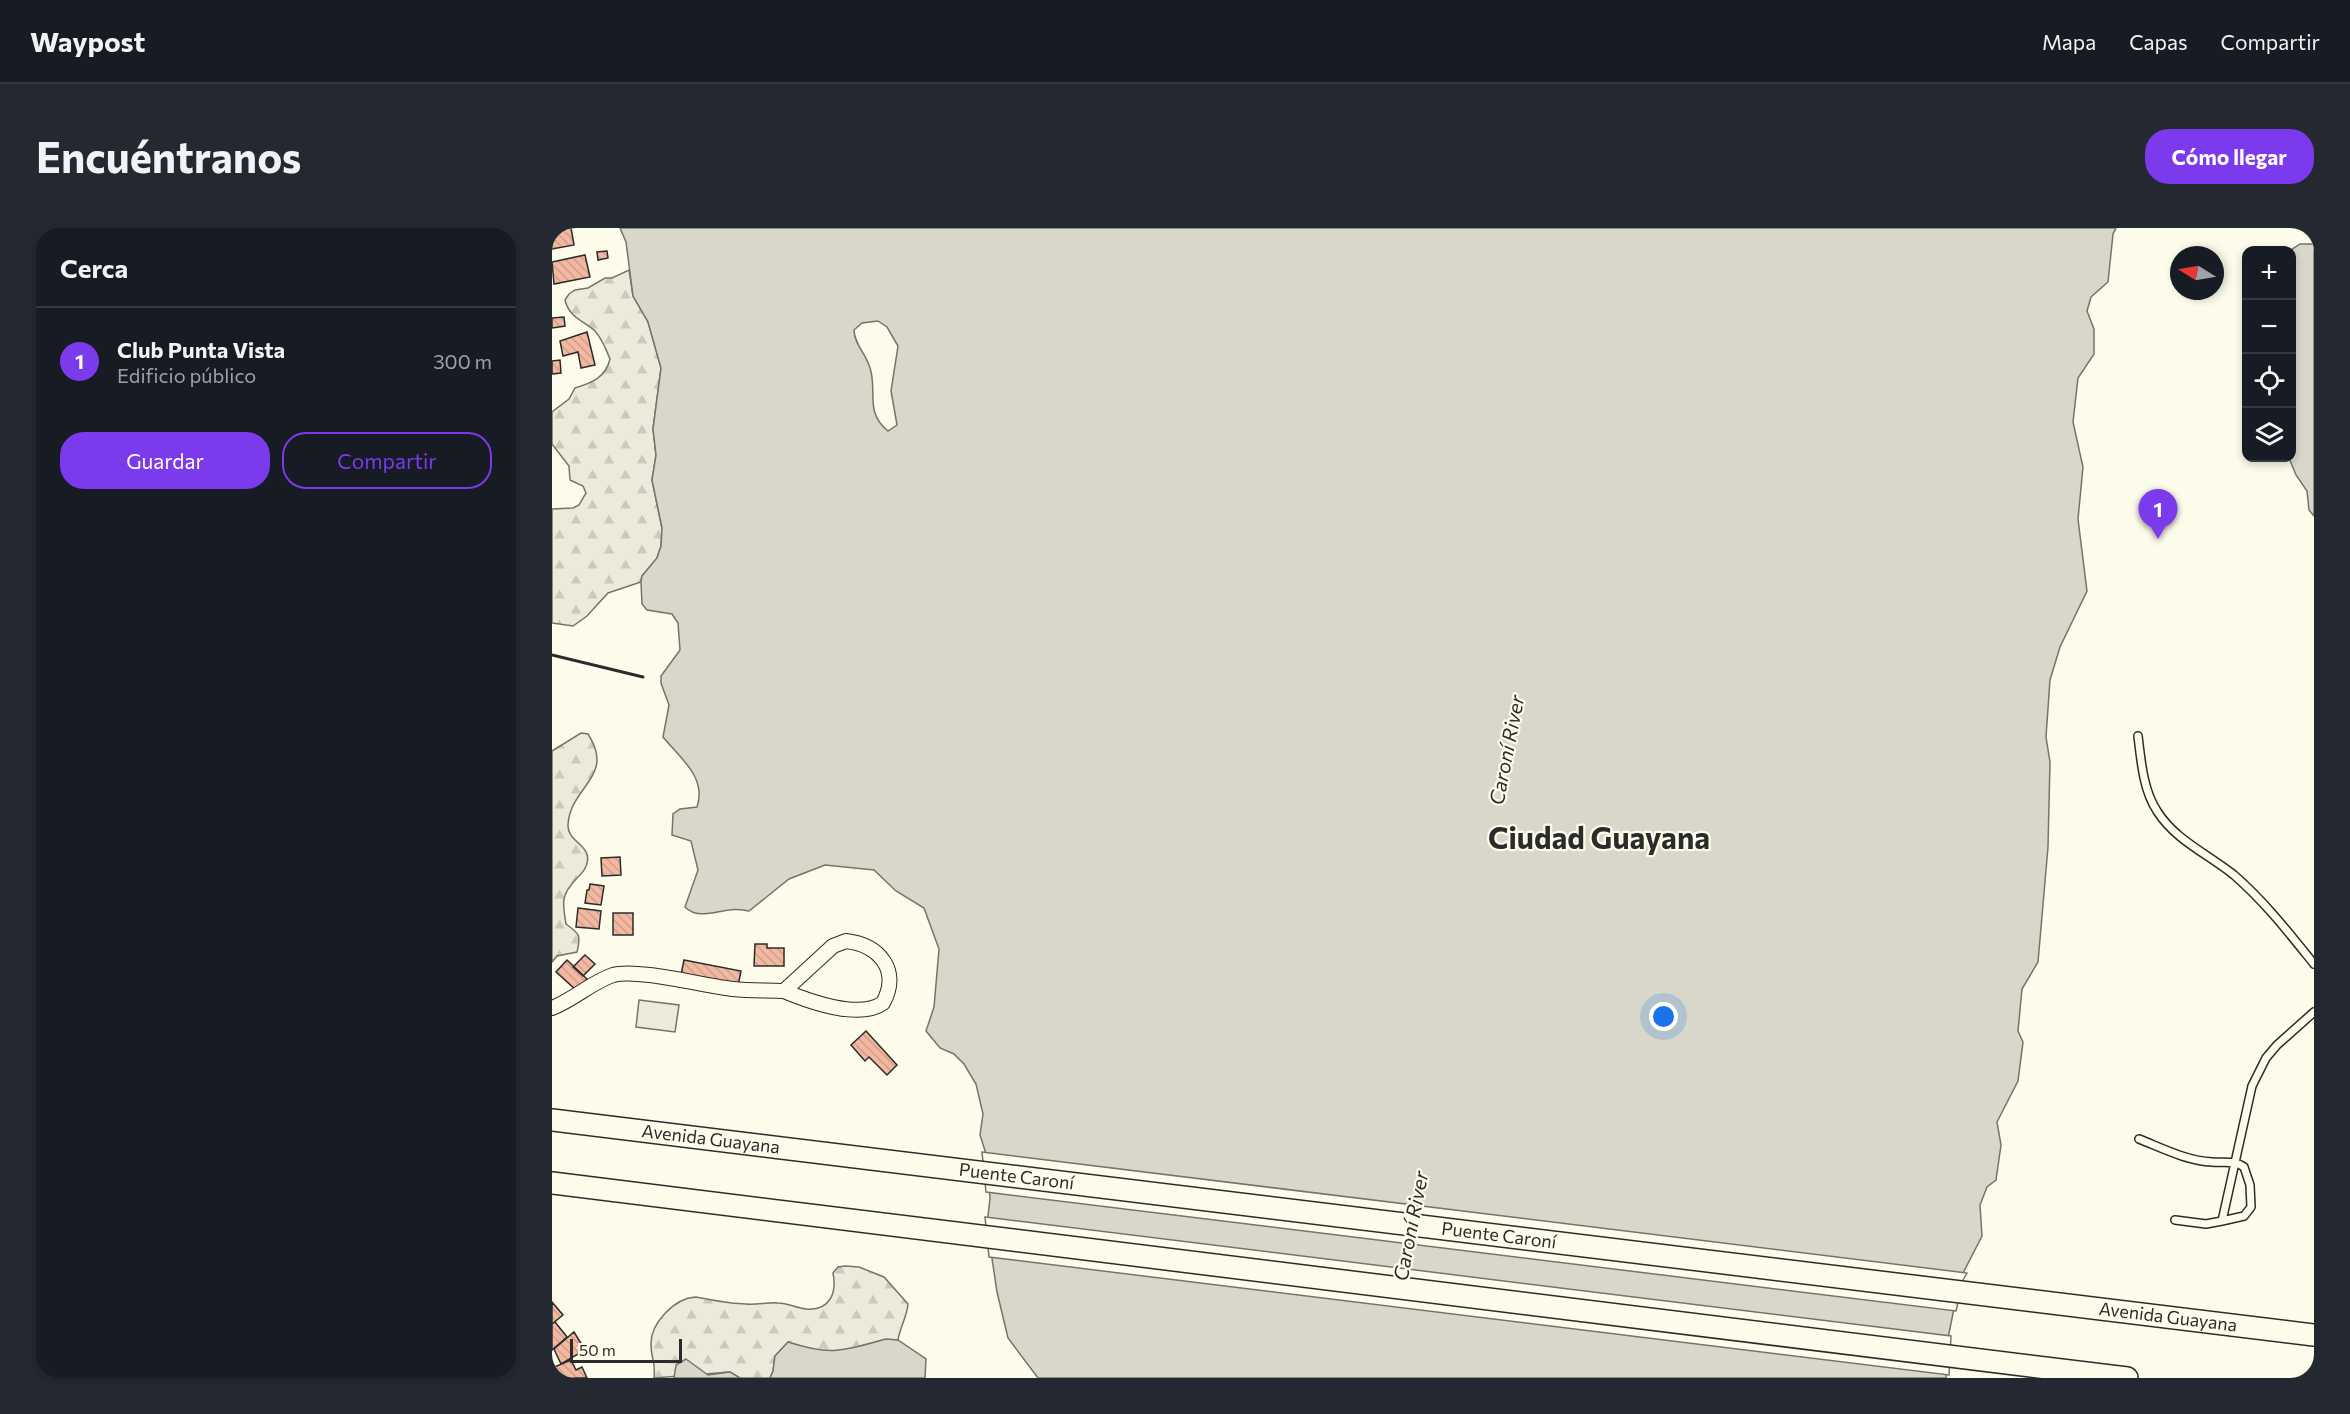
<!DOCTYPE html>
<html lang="es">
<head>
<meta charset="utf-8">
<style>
	body { margin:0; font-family:Commissioner,sans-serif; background:#242831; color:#f1f3f6 }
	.controls { position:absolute; right:18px; top:18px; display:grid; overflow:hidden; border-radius:12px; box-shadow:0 3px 9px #0003 }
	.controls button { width:54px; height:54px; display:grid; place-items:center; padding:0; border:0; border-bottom:2px solid #363941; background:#171b24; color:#f1f3f6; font:30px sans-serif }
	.compass { position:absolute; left:1618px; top:18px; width:54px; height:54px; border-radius:50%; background:#171b24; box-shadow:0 3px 9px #0003; rotate:281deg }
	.scale { position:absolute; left:18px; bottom:15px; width:112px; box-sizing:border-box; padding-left:6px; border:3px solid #2b2b2b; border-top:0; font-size:16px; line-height:21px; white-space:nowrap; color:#2b2b2b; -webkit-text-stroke:4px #fdfbea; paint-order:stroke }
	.you { position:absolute; left:1112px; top:789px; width:21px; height:21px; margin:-15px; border:4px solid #fff; border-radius:50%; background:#1a73e8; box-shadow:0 0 0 9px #1a73e833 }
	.badge { display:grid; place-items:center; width:39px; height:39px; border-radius:50%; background:#7c3aed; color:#fff; font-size:20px; font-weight:700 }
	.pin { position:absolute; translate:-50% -50px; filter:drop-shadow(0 2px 3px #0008) }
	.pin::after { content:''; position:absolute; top:32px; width:21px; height:18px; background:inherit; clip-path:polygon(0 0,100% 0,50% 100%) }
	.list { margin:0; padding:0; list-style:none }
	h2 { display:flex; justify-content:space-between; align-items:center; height:78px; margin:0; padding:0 24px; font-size:26px }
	h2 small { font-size:20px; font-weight:400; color:#9ea1a6 }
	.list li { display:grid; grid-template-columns:39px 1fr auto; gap:18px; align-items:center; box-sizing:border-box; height:108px; padding:0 24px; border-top:2px solid #363941 }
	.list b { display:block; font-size:22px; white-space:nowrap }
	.list p { margin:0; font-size:20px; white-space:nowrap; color:#9ea1a6 }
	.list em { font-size:20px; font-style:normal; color:#9ea1a6 }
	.actions { display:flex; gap:12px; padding:18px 24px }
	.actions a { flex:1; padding:14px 0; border:2px solid #7c3aed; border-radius:24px; text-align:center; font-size:21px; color:#7c3aed }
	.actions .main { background:#7c3aed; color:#fff }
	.icon { flex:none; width:33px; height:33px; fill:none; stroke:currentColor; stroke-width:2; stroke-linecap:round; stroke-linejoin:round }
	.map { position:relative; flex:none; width:1762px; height:1150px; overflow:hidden; border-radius:24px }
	header { display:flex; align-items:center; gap:36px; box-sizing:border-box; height:84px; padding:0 30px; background:#171b24; border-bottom:2px solid #363941 }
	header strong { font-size:28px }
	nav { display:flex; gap:33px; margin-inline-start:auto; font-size:21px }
	.intro { display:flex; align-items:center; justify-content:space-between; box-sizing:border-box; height:144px; padding:0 36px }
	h1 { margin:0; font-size:42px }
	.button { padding:15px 27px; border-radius:24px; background:#7c3aed; color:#fff; font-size:21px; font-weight:700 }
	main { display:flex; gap:36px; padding:0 36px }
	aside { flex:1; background:#171b24; border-radius:24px; box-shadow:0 3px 9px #0003 }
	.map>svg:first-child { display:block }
	.grass { fill:#ecebdb; stroke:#74746e; stroke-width:1.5 }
	.forest { fill:url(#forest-firs); stroke:#74746e; stroke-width:1.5 }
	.water { fill:#d8d7c9; stroke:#74746e; stroke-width:1.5; fill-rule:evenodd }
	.pier { fill:#fdfbea; stroke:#74746e; stroke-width:1.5 }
	.building { fill:url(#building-back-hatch); stroke:#2b2b2b; stroke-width:1.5 }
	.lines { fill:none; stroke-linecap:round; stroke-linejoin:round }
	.lane-casing { stroke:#2b2b2b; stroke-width:10 }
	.street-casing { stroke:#2b2b2b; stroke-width:16 }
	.primary-casing { stroke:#2b2b2b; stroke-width:24 }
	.lane { stroke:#fdfbea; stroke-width:7 }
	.street { stroke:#fdfbea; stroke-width:14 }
	.primary { stroke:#fdfbea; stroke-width:21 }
	.wall { stroke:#2b2b2b; stroke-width:3 }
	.labels { text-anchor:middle; stroke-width:4.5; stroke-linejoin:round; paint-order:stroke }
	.street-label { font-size:18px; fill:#2b2b2b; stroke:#fdfbea }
	.water-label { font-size:20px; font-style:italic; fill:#2b2b2b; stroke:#fdfbea }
	.town-label { font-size:30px; font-weight:bold; fill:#2b2b2b; stroke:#fdfbea }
</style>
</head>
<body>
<header>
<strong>Waypost</strong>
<nav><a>Mapa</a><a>Capas</a><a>Compartir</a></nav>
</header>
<div class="intro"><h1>Encuéntranos</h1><a class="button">Cómo llegar</a></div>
<main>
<aside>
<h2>Cerca<small></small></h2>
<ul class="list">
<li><span class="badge">1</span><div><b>Club Punta Vista</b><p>Edificio público</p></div><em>300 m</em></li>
</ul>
<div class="actions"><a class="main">Guardar</a><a>Compartir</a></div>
</aside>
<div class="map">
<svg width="1762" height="1150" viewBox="0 0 1762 1150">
	<defs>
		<pattern id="forest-firs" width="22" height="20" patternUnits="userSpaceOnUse" patternTransform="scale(1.5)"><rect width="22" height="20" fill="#ecebdb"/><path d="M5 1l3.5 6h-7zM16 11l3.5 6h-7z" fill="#cbcabc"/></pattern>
		<pattern id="building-back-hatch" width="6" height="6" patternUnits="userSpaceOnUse" patternTransform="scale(1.5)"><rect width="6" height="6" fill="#f2b8a0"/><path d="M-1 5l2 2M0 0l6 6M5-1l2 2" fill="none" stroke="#d09e8a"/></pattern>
	</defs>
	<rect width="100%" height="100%" fill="#fdfbea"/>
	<path class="grass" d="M87,772l40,5 -4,27 -39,-5z"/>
	<path class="forest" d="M77,42l4,26 15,26 13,46 -8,61 3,26 -4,25 10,48 -1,18 -4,12 -15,18 -1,6 -33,11 -21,23 -14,10 -21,-3v-114l21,-1 6,-3 7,-12 -3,-7 -13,-6 -1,-14 -17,-22v-32l17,-13 6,-11c17,-5 31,-11 35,-29 -4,-10 -8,-21 -16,-29 -12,-10 -25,-13 -29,-30l4,-6 6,-4 13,-2 17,-10h7z
		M29,505l7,1c28,43 -18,52 -20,91 -1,17 24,20 19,38 -1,7 -6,11 -10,15 -16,17 -15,23 -11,46 14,10 15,11 11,28l-20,4 -5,6v-211z
		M293,1038l14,1 25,10 24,27c-1,13 -8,23 -10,36 -20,-2 -36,8 -55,11 -18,4 -38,-3 -55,-9l-13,14 -2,15 -3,7h-30l-10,-6 -76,6c2,-16 -3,-19 -3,-33 -1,-21 23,-47 45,-48 16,3 33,7 50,7 11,1 22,-2 32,-1 10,0 18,5 28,6 24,2 31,-16 27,-36l5,-6z"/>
	<path class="water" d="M68,0h1496l-3,6 -5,48 -17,15 -4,14 7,18v25l-16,24 -5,44 10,45 -5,52 9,72 -27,56 -10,33 -4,57 4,25 -2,85 -10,115 -16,27 -4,42 5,11 -5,39 -21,41 4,23 -5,35 -9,7 -7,18 2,31 -22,43 -13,64 -1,35h-908l-30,-40 -11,-46 -10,-67 3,-27 -3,-41 -7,-22 3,-21 -7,-30 -12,-20 -10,-10 -14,-6 -14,-17 8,-24 5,-58 -15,-41 -28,-17 -22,-21 -49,-5 -36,14 -40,32c-6,-1 -14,-2 -20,-1 -16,2 -32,9 -44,-3l13,-37 -7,-29 -19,-6 1,-21 7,-5 17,-2c10,-30 -17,-49 -34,-70l6,-32 -8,-22v-7l19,-26 -2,-27 -6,-9 -25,-4 -5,-6 -1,-22 1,-6 15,-18 4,-12 1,-18 -10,-48 4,-25 -3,-26 8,-61 -13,-46 -15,-26 -7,-54zM326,93l9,6 11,19 -7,45 6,34 -9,6c-25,-20 -9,-42 -19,-66 -4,-12 -15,-22 -15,-35l8,-7z
		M1748,16h14v272l-5,-6 -2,-19 -11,-16 -7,-17h3l-1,-208z
		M334,1111l12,1 28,19 -1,19h-155l3,-7 2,-15 13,-14c43,14 55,9 98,-3z
		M134,1131l22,16 22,-3 10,6h-66l2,-13z"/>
	<path class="pier" d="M430,924l985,121 -4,7 -7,31 -970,-119z
		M433,989l966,119 -2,39 -960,-118z"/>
	<path class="building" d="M0,0h19l3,17 -22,4z
		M55,23l1,7 -10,2 -1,-8z
		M33,27l5,22 -36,7 -2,-22z
		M12,89l1,9 -13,2v-10z
		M35,104l8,33 -14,3 -3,-16 -15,4 -3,-15z
		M8,132l1,13 -9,1v-13z
		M68,629l1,18 -19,1 -1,-18z
		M38,656l14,2 -3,19 -16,-2 2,-13h2z
		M26,680l23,3 -2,18 -23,-2z
		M61,685h20v22h-20z
		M203,716h12v4h17v18h-30z
		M33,727l10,9 -12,12 -10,-9z
		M15,732l20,19 -11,11 -20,-18z
		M132,732l57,11 -3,15 -57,-11z
		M314,803l31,34 -10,10 -18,-18 -4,4 -14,-16z
		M0,1074l11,13 -11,9z
		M3,1094l12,15 -15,13v-26z
		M22,1104l11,18 -24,14 -7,-15z
		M19,1132l5,10 6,-3 5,11h-35v-10z"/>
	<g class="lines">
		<g class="lane-casing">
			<path id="lane" d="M1586,508c3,24 5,54 19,75 18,29 51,43 77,64 31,27 55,58 80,89
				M1587,911c23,9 48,22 73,23 12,1 23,-2 32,5l6,18 1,22 -7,9 -22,5
				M1623,992l31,4 16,-3 30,-135 14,-28 11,-13 37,-33"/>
		</g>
		<g class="street-casing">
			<path id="street" d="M294,713c33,4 55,29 37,62 -24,17 -75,-2 -99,-12l49,-45z
				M0,780c21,-8 40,-26 61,-33 23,-7 92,11 120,14 17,2 34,1 51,2"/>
		</g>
		<g class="primary-casing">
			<g id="primary">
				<path id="s1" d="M0,892l1762,215"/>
				<path d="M0,955l1575,195"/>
			</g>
		</g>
		<use href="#lane" class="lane"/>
		<use href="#street" class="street"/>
		<use href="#primary" class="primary"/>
		<path class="wall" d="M0,427l91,22"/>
	</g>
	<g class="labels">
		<g class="street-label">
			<text dy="6" stroke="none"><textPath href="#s1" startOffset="160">Avenida Guayana</textPath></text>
			<text dy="6" stroke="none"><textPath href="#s1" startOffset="468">Puente Caroní</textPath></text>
			<text dy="6" stroke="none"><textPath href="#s1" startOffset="954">Puente Caroní</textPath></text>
			<text dy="6" stroke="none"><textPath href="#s1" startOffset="1628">Avenida Guayana</textPath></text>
		</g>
		<g class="water-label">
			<text transform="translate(955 522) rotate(-79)" y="7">Caroní River</text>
			<text transform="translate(859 998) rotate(-79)" y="7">Caroní River</text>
		</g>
		<g class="town-label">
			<text x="1047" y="621">Ciudad Guayana</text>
		</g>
	</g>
</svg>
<div class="controls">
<button>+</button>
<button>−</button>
<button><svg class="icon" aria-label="locate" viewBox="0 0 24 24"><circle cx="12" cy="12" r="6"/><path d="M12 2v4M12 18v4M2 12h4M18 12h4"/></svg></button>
<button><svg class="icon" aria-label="layers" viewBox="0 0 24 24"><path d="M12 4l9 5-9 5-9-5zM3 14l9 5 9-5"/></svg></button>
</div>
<svg class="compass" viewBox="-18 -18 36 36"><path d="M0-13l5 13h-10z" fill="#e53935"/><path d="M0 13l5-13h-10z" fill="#9ea1a6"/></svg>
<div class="scale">50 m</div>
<div class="you"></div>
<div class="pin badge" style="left:1606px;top:311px">1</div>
</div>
</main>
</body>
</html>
